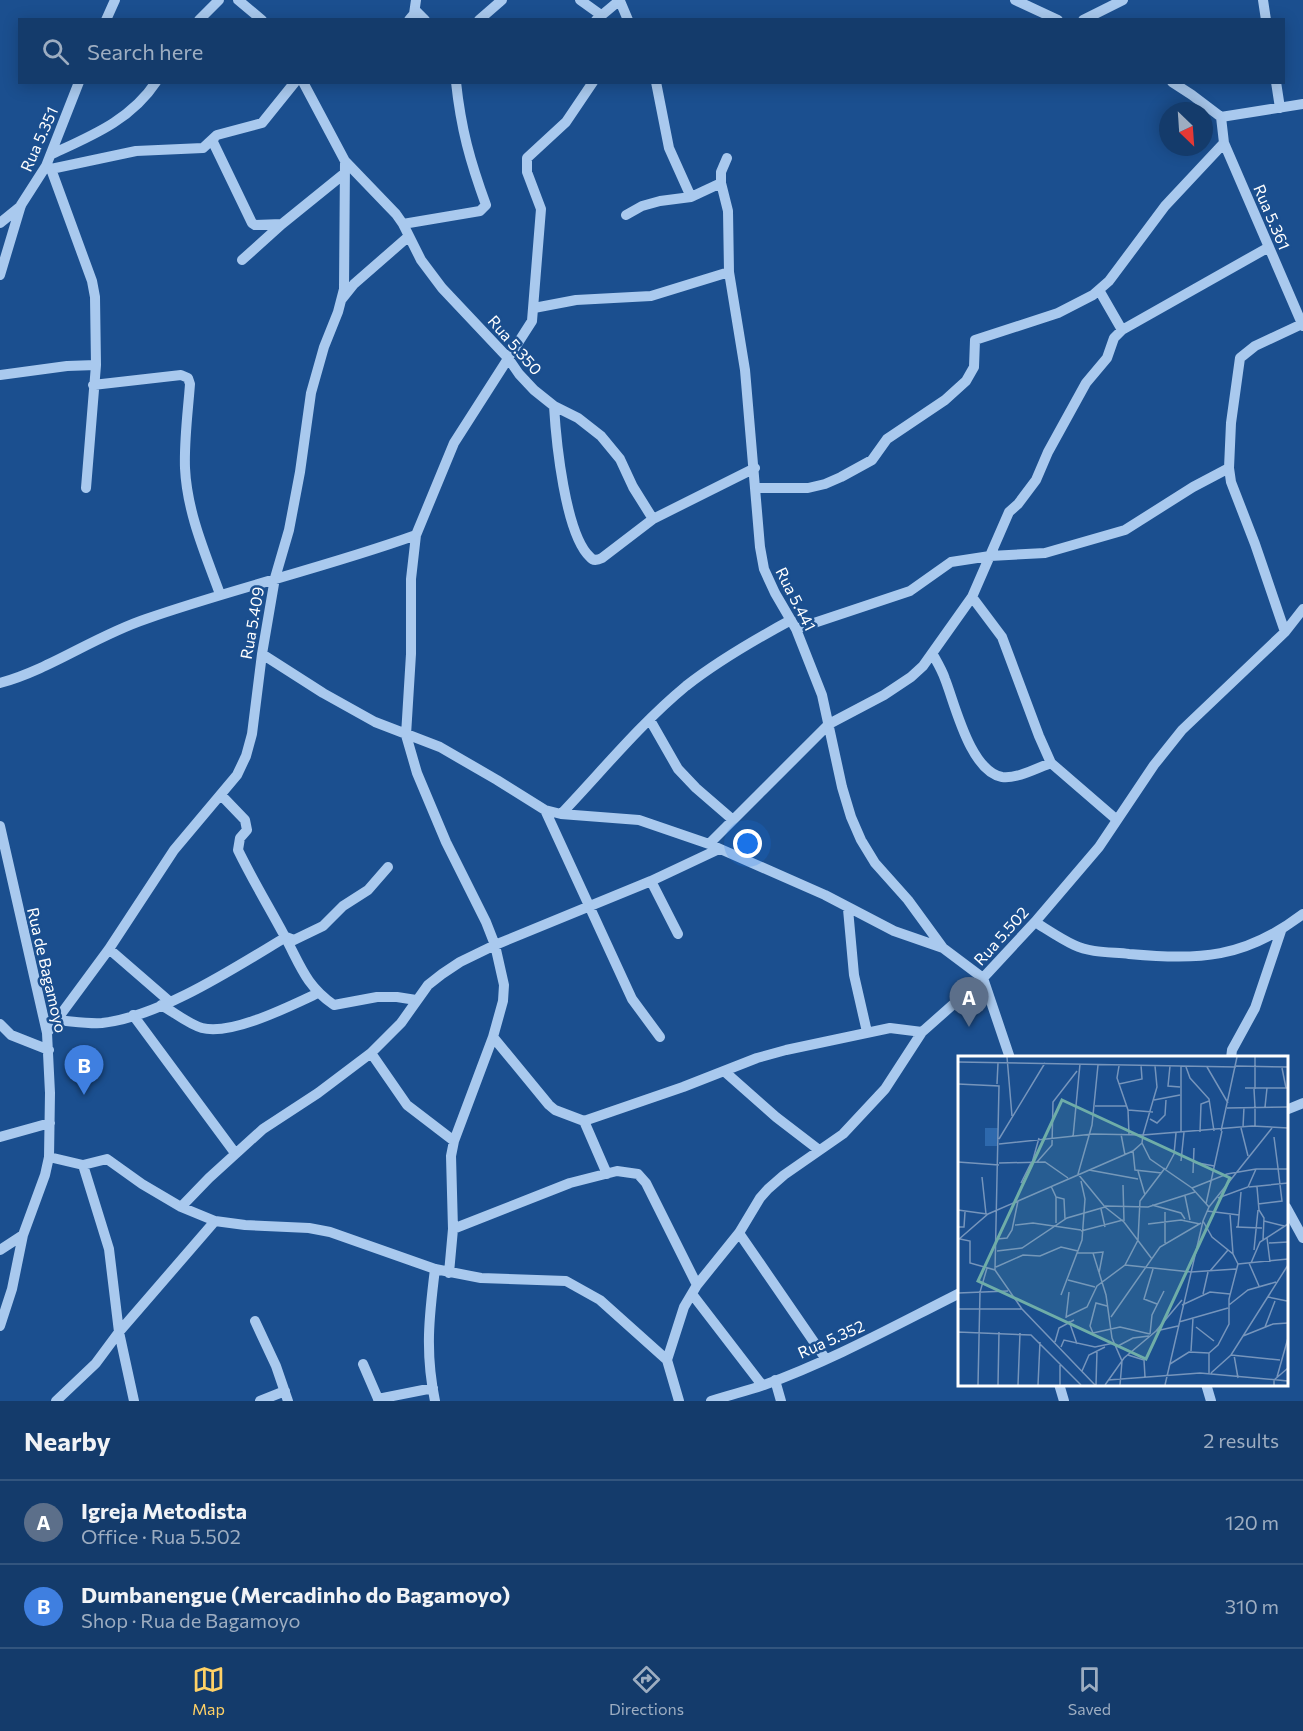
<!DOCTYPE html>
<html lang="en">
<head>
<meta charset="utf-8">
<style>
	body { margin:0; font-family:Commissioner,sans-serif; background:#1d4271; color:#f1f3f6 }
	.compass { position:absolute; left:1159px; top:102px; width:54px; height:54px; border-radius:50%; background:#143b6b; box-shadow:0 3px 15px #0003; rotate:155deg }
	.you { position:absolute; left:748px; top:844px; width:21px; height:21px; margin:-15px; border:4px solid #fff; border-radius:50%; background:#1a73e8; box-shadow:0 0 0 9px #1a73e833 }
	.badge { display:grid; place-items:center; width:39px; height:39px; border-radius:50%; background:#ffd166; color:#fff; font-size:20px; font-weight:700 }
	.pin { position:absolute; translate:-50% -50px; filter:drop-shadow(0 2px 3px #0008) }
	.pin::after { content:''; position:absolute; top:32px; width:21px; height:18px; background:inherit; clip-path:polygon(0 0,100% 0,50% 100%) }
	.list { margin:0; padding:0; list-style:none }
	h2 { display:flex; justify-content:space-between; align-items:center; height:78px; margin:0; padding:0 24px; font-size:26px }
	h2 small { font-size:20px; font-weight:400; color:#9dadc1 }
	.list li { display:grid; grid-template-columns:39px 1fr auto; gap:18px; align-items:center; box-sizing:border-box; height:84px; padding:0 24px; border-top:2px solid #33557e }
	.list b { display:block; font-size:22px; white-space:nowrap }
	.list p { margin:0; font-size:20px; white-space:nowrap; color:#9dadc1 }
	.list em { font-size:20px; font-style:normal; color:#9dadc1 }
	.icon { flex:none; width:33px; height:33px; fill:none; stroke:currentColor; stroke-width:2; stroke-linecap:round; stroke-linejoin:round }
	.map { position:relative; flex:none; width:1303px; height:1401px; overflow:hidden }
	.search { position:absolute; background:#143b6b; box-shadow:0 3px 15px #0003; left:18px; right:18px; top:18px; height:66px; display:flex; align-items:center; gap:15px; box-sizing:border-box; padding:0 21px; border-radius:0px; color:#9dadc1; font-size:22px }
	.sheet { height:246px; background:#143b6b }
	nav { display:flex; justify-content:space-around; align-items:center; box-sizing:border-box; height:84px; border-top:2px solid #33557e; background:#143b6b; font-size:16px; color:#9dadc1 }
	nav a { display:grid; justify-items:center; gap:3px }
	nav .on { color:#ffd166 }
	.map>svg:first-child { display:block }
	.lines { fill:none; stroke-linecap:round; stroke-linejoin:round }
	.minor { stroke:#a9c9ee; stroke-width:10 }
	.labels { text-anchor:middle; stroke-width:5; stroke-linejoin:round; paint-order:stroke }
	.street-label { font-size:16px; fill:#fff; stroke:#1b4f8f }
	.inset-road { fill:none; stroke:#7695bc; stroke-width:1.5 }
	.view { fill:#6fada8; fill-opacity:0.15; stroke:#6fada8; stroke-width:3 }
	.inset-edge { fill:none; stroke:#fff; stroke-width:3 }
</style>
</head>
<body>
<div class="map">
<svg width="1303" height="1401" viewBox="0 0 1303 1401">
	<rect width="100%" height="100%" fill="#1b4f8f"/>
	<g class="lines">
		<path class="minor" d="M238,0l24,20
			M580,0l21,15
			M1015,0l43,20
			M1263,0l3,20
			M620,1l8,19
			M415,10l10,10
			M106,20l9,-20
			M199,20l20,-20
			M409,20l5,-6 2,-14
			M479,20l23,-20
			M596,20l24,-20
			M1083,20l40,-20
			M303,82l42,79 51,53 7,10 18,36 21,28 66,70 11,16 15,16 20,16 24,12 23,18 19,23 13,28 20,32 102,-51
			M656,82l13,66 22,49
			M1172,82l20,13 29,22 82,-13
			M1276,82l4,26
			M1221,117l3,26 79,183
			M212,140l40,83 3,2 27,-1
			M52,154c39,-18 79,-34 104,-72
			M727,158l-6,14v11l7,28 1,61 16,98 15,177 4,22 11,24 21,36 26,66 20,92 9,30 10,23 14,23 33,37 35,48
			M47,166l4,3 85,-18 67,-3 14,-13 45,-12 33,-41
			M51,169l41,112 3,16 1,68 -10,123
			M626,215l16,-9 18,-5 31,-4 30,-14
			M0,223l21,-17
			M403,224l77,-13 6,-6c-16,-44 -25,-76 -30,-123
			M242,260l40,-36 63,-51
			M0,275l21,-70 25,-39 33,-84
			M1099,290l23,40
			M342,299l12,-15 55,-48
			M534,308l42,-8 75,-4 78,-24
			M0,375l67,-9 29,-1
			M93,385l88,-10 7,3 2,6c-2,27 -6,56 -5,84 2,44 20,85 35,126
			M554,406c2,34 11,128 36,151 3,4 8,3 12,1l51,-39
			M756,488h52l17,-4 16,-7 31,-17 15,-21 58,-39 21,-19 8,-14 1,-27 83,-27 35,-18 16,-14 56,-75 59,-63
			M972,597l30,40 37,99 12,27 66,57
			M796,629l114,-38 41,-29 39,-6 55,-3 80,-23 68,-43 36,-19
			M1285,632l-30,-88 -24,-62 -2,-14 2,-45 9,-65 15,-12 47,-22
			M932,653c5,9 10,17 13,26 10,25 25,92 57,98 15,2 35,-9 49,-14
			M262,654l61,39 52,29 65,25 57,33 48,30 16,4 78,6 70,24 116,51 69,36 49,17 40,30 27,80
			M0,683c51,-14 95,-47 146,-64 89,-31 181,-52 270,-84
			M650,720l28,49 18,19 37,32
			M221,795l24,25 2,10 -7,8 -2,12c14,29 31,57 46,85 16,29 21,50 50,70l43,-8h20l19,3
			M545,810l87,189 28,38
			M561,814c41,-43 79,-90 125,-128 33,-26 68,-46 105,-66
			M0,826l47,207 3,60 -1,64 -4,18 -22,60 -11,54 -12,37
			M709,844l120,-120 55,-29 27,-18 12,-11 49,-69 37,-85 9,-8 18,-24 12,-28 38,-69 21,-25 7,-20 8,-8 147,-83
			M651,881l27,53
			M848,909l6,66 13,57
			M1035,922c13,8 26,17 39,23 17,8 37,7 55,9 71,6 115,5 174,-40
			M109,949l60,52
			M161,1005c13,7 27,19 41,23 29,8 88,-22 116,-35
			M133,1015l102,138
			M56,1020c15,1 31,4 46,3 58,-6 134,-56 184,-86l8,3 29,-14 20,-20 25,-16 20,-23
			M0,1024l11,11 38,15
			M47,1033l62,-84 65,-99 63,-75 9,-19 6,-22 10,-80 13,-76 14,-48 11,-58 11,-79 13,-46 14,-35 6,-23 1,-128
			M493,1037l56,68 6,5 29,11 99,-34 74,-29 29,-8 104,-22 32,4
			M371,1053l36,52 47,36
			M1231,1058l1,-8 23,-42 26,-77
			M724,1071l52,46 43,33
			M1286,1110l17,-7
			M584,1121l23,53
			M0,1137l50,-14
			M49,1157l34,8 24,-6 35,25 39,23 34,14 30,4 64,3 21,4 105,37 46,9 85,3 34,19 67,60
			M83,1165l26,84 10,83 15,69
			M181,1207l28,-29 54,-49 55,-36 53,-40 30,-30 27,-38 14,-11 18,-12 35,-17 156,-64 68,-32
			M1286,1207l17,31
			M453,1229l117,-46 47,-12 21,3 8,9 51,102
			M739,1233l86,125
			M0,1250l23,-15
			M435,1269c-6,48 -10,84 0,132
			M449,1273l4,-44 -2,-73 3,-15 39,-104 10,-36 1,-16 -9,-40 -9,-23 -40,-80 -29,-69 -11,-38 5,-81v-75l5,-44 38,-92 78,-122 9,-112 -14,-37v-14l39,-36 27,-40
			M692,1294l70,91
			M255,1321l21,45 12,35
			M363,1364l16,37
			M775,1380l6,21
			M1059,1384l5,17
			M1206,1384l5,17
			M378,1399l55,-11
			M56,1401l40,-38 23,-31 96,-111
			M260,1401l25,-10
			M679,1401l-12,-41 17,-53 13,-22 42,-52 21,-35 8,-9 16,-14 59,-41 42,-45 37,-57 61,-54 52,-56 64,-75 55,-82 28,-35 103,-98 18,-23
			M711,1401c18,-6 36,-10 53,-16 67,-24 132,-60 196,-92"/>
	</g>
	<g class="labels">
		<g class="street-label">
			<text transform="translate(39 139) rotate(-66)" y="6">Rua 5.351</text>
			<text transform="translate(1272 217) rotate(67)" y="6">Rua 5.361</text>
			<text transform="translate(515 345) rotate(49)" y="6">Rua 5.350</text>
			<text transform="translate(796 599) rotate(63)" y="6">Rua 5.441</text>
			<text transform="translate(252 623) rotate(-80)" y="6">Rua 5.409</text>
			<text transform="translate(1001 936) rotate(-48)" y="6">Rua 5.502</text>
			<text transform="translate(47 970) rotate(77)" y="6">Rua de Bagamoyo</text>
			<text transform="translate(831 1339) rotate(-24)" y="6">Rua 5.352</text>
		</g>
	</g>
	<g transform="translate(958 1056)">
		<rect width="330" height="330" fill="#1b4f8f"/>
		<path d="M27,72h13v18h-13z" fill="#2e69ad"/>
		<path class="inset-road" d="M49,1l5,59M0,6l278,5M140,9l-6,60 -14,49 27,33 19,15 28,37M161,10l-2,12 11,32 1,24M212,10l-2,20 12,1M278,10l52,1M228,11l4,11 19,21 5,32M249,11l21,36M324,12l4,20M0,28l41,2 -4,184M39,28l1,-21M161,28l23,-5 -1,-14M287,32h43M296,33l1,18M297,33v-32M196,44l26,-5M137,50h32M307,51l2,-19M269,52l61,-1M170,54l25,2M192,63l7,4 8,-8 1,-15M297,70v-19M285,71l1,-20M283,72l7,28M263,75l16,-74M223,76v-66M242,76l1,-28 8,-3M163,78l4,21M115,81l7,-73M316,81l4,31M41,83l46,-76M184,87l8,16 42,29 17,19M41,88l94,-10 50,1 14,-48 -2,-21M175,95l2,19 27,3M223,105l3,-29M0,106l41,3M79,106l15,-17 1,-43 24,-31M235,106l21,4M41,107l46,-1 23,16M74,107l7,-25M208,113l8,-15 2,-21M131,114l49,9M180,115l7,24M235,117l1,-25M24,121l4,37M63,127l10,-20M165,129l1,36M93,130l5,11v26M291,131l39,-4M299,131l2,23 5,8 -1,22M234,132l35,-14 29,-5M227,140l5,24M98,141l8,2 1,20M260,142l30,-11 8,-18h32M248,148l16,-73M300,148l24,-3 -4,-33M194,149l29,8 4,6M147,150l43,1 47,-15M143,153l4,18M0,154l29,4M249,155l32,4M207,156v31M272,158l3,40M245,165l9,16 21,17 5,10M306,165l20,5M190,168l33,-4 19,4M57,169l18,-2 48,7M0,171h6l1,-15M278,171l26,1M280,171l3,-35M123,175l42,-11M309,182l3,24M2,183l10,2v22l25,7 27,39 73,76M39,183l10,-1 5,-8 6,-29M0,184l30,-26 145,-63 9,-8 1,-8 109,-9 36,2M311,187l19,-1M296,194l4,-40M39,195l25,-3 45,-30 38,-11M119,197h16l13,42 6,43 10,23 -2,24M135,197l10,-1 -4,21M291,207l10,23M293,207l9,-21 28,-18M280,208l50,-5M167,209l66,7 45,-3M38,211l27,-12 17,1 21,-9 17,4M195,213l-9,30 13,5M252,215l18,-21M110,224l27,7M0,237l50,-2M245,238l5,-22M103,239l21,-55 3,-41 -4,-18M310,241l19,4M224,249l28,-13 20,2M271,249l19,-15 28,-8M0,253h64M108,261l21,-10 10,-21 28,-21 13,-25 2,-39 25,-33M153,261l49,-70 41,-24M108,262l3,-26M111,265l8,23M221,266l49,-14M238,271l18,14M307,271l10,-26M198,275l22,-5M135,277l27,-6 30,7M135,277l-3,-7 6,-23 11,3M192,278l2,-19 12,-24M0,279v-3l73,3 50,50M285,280l30,-12 15,-1M97,286l4,-14 15,-8M103,291l3,-7 31,7 19,-4M158,291l17,-9 16,-2M233,295l2,-33M170,299l16,5 1,17M273,299l49,5M276,299l4,23M212,308l19,-12 20,1M124,315l7,-16 16,-8M251,317v-20l9,-8 11,-21v-25l9,-35M253,317l20,-18 57,-90M319,321l11,-39M150,324l92,-7 88,8M20,329l2,-93 7,-24M40,329l1,-53M60,329l2,-52M80,329l2,-43M102,329v-20M138,329l1,-34M147,329l19,-27 32,-27 26,-31M207,329l38,-164 6,-14 63,-79M316,329v-5l14,-12"/>
		<path class="view" d="M104,44l168,78 -84,181 -168,-78z"/>
		<rect width="330" height="330" class="inset-edge"/>
	</g>
</svg>
<svg class="compass" viewBox="-18 -18 36 36"><path d="M0-13l5 13h-10z" fill="#e53935"/><path d="M0 13l5-13h-10z" fill="#9dadc1"/></svg>
<div class="you"></div>
<div class="pin badge" style="left:969px;top:1027px;background:#5c6f8a">A</div>
<div class="pin badge" style="left:84px;top:1095px;background:#3f7fe0">B</div>
<div class="search"><svg class="icon" aria-label="search" viewBox="0 0 24 24"><circle cx="10" cy="10" r="6"/><path d="M15 15l6 6"/></svg>Search here</div>
</div>
<section class="sheet">
<h2>Nearby<small>2 results</small></h2>
<ul class="list">
<li><span class="badge" style="background:#5c6f8a">A</span><div><b>Igreja Metodista</b><p>Office · Rua 5.502</p></div><em>120 m</em></li>
<li><span class="badge" style="background:#3f7fe0">B</span><div><b>Dumbanengue (Mercadinho do Bagamoyo)</b><p>Shop · Rua de Bagamoyo</p></div><em>310 m</em></li>
</ul>
</section>
<nav>
<a class="on"><svg class="icon" aria-label="map" viewBox="0 0 24 24"><path d="M3 6l6-2 6 2 6-2v14l-6 2-6-2-6 2zM9 4v14M15 6v14"/></svg>Map</a>
<a><svg class="icon" aria-label="directions" viewBox="0 0 24 24"><path d="M12 3l9 9-9 9-9-9zM9 14v-3h6M13 9l2 2-2 2"/></svg>Directions</a>
<a><svg class="icon" aria-label="saved" viewBox="0 0 24 24"><path d="M7 4h10v16l-5-4-5 4z"/></svg>Saved</a>
</nav>
</body>
</html>
